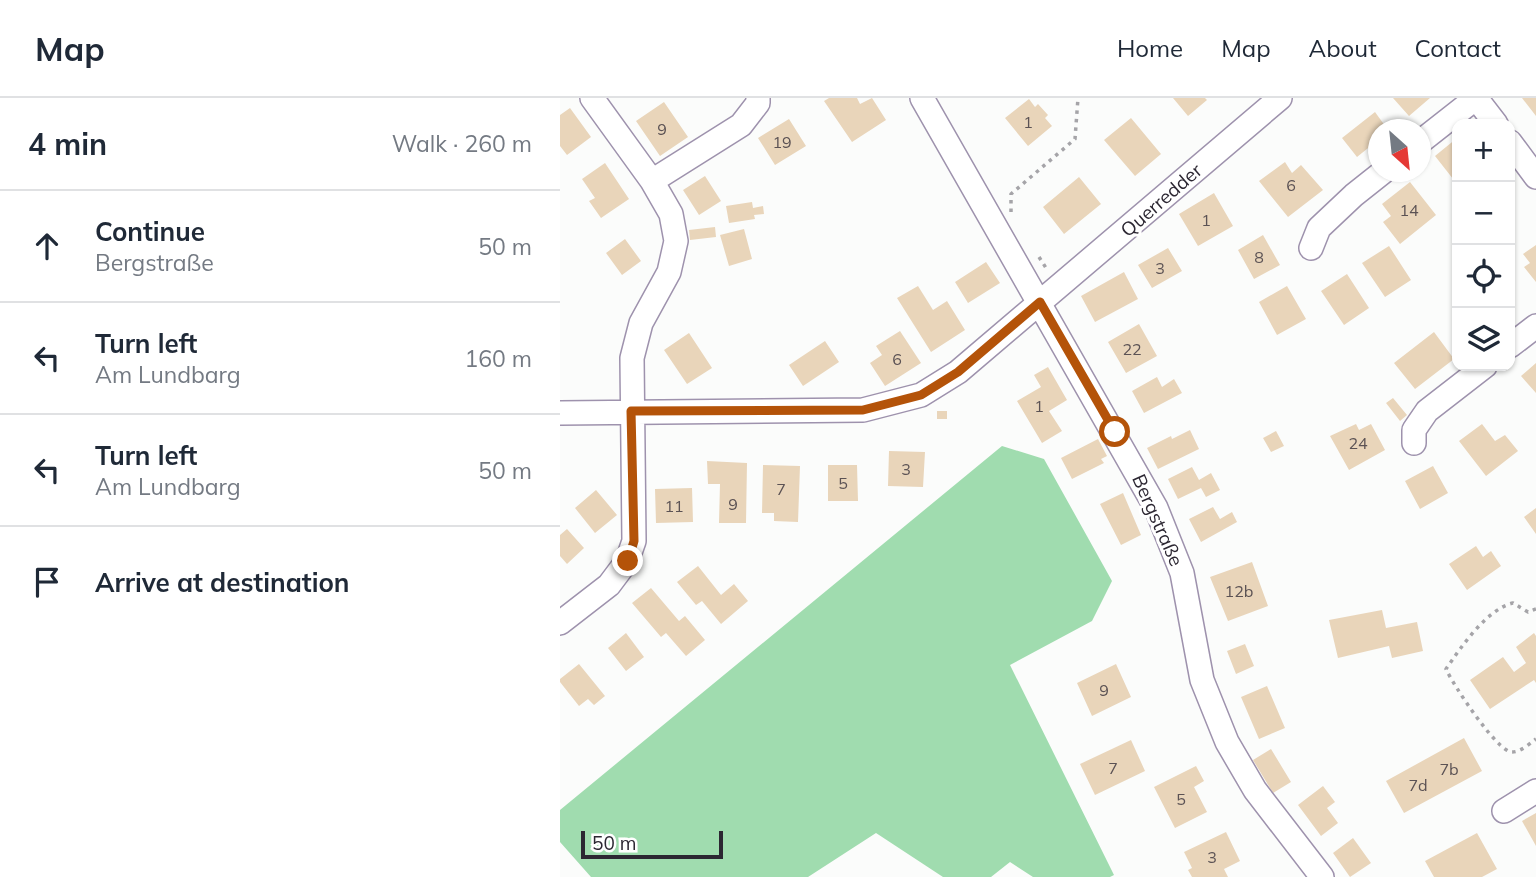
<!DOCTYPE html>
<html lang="en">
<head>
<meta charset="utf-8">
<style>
	body { margin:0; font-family:Mulish,sans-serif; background:#f6f6f7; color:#1f2937 }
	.controls { position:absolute; right:21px; top:21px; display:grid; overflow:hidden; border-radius:14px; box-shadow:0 2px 5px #0004 }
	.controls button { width:63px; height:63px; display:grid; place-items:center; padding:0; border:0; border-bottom:2px solid #e0e1e3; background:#fff; color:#1f2937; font:35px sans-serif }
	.compass { position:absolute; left:808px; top:21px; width:63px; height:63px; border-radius:50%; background:#fff; box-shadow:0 2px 5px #0004; rotate:153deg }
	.scale { position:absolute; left:21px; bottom:18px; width:142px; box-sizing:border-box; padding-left:7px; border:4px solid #2c2732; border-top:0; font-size:19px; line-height:24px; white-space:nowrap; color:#2c2732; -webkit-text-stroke:5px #fff; paint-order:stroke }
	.stop { position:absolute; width:21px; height:21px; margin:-16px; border:5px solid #b45309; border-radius:50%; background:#fff }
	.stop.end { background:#b45309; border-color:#fff; box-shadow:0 2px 7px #0008 }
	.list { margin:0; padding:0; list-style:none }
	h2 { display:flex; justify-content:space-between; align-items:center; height:91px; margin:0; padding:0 28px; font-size:30px }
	h2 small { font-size:23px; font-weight:400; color:#747a83 }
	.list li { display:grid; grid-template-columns:46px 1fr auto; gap:21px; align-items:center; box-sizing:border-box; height:112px; padding:0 28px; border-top:2px solid #e0e1e3 }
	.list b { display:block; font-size:26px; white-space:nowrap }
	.list p { margin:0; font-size:23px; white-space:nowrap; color:#747a83 }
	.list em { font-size:23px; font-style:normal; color:#747a83 }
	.icon { flex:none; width:38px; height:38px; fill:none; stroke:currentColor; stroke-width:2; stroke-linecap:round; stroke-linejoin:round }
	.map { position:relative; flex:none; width:976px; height:779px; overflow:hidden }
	header { display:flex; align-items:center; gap:42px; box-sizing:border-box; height:98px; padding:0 35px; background:#fff; border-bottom:2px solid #e0e1e3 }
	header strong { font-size:33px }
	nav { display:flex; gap:38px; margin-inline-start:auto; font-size:24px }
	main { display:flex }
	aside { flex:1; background:#fff }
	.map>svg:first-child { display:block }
	.green { fill:#a0dcaf }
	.building { fill:#e9d5ba }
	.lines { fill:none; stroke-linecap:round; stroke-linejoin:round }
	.minor-casing { stroke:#9e92ad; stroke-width:26 }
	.path { stroke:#a5a4a8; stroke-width:3.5; stroke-dasharray:3.5 5; stroke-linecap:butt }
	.minor { stroke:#fff; stroke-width:23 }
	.route { stroke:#b45309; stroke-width:9 }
	.labels { text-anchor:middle; stroke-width:6; stroke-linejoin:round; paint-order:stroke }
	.number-label { font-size:16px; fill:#5b5254 }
	.street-label { font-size:19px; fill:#2c2732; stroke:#fff }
</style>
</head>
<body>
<header>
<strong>Map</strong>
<nav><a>Home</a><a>Map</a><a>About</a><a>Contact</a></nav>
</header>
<main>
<aside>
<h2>4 min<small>Walk · 260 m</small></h2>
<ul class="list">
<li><svg class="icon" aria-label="ahead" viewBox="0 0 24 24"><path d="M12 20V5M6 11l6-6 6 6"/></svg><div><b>Continue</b><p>Bergstraße</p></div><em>50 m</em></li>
<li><svg class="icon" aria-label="left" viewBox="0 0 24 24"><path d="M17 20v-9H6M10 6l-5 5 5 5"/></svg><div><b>Turn left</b><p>Am Lundbarg</p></div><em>160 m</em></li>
<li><svg class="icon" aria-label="left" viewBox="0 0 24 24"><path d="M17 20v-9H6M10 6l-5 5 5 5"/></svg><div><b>Turn left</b><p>Am Lundbarg</p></div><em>50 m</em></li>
<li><svg class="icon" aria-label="arrive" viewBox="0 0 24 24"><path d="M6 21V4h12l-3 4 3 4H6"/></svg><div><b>Arrive at destination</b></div></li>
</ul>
</aside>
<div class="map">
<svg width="976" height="779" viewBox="0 0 976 779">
	<rect width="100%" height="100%" fill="#fbfcfb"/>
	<path class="green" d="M442,348l42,13 68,122 -20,40 -82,44 104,210 -4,2h-77l-23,-15 -19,15h-48l-67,-44 -68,44h-217l-31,-35v-32z"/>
	<path class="building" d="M269,0h28l3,6 12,-6 14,22 -34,22 -28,-41z
		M613,0h32l2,2 -19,16z
		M833,0h37l-21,18z
		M962,0h14v18z
		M469,1l6,8 3,-3 10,11 -3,3 7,8 -24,20 -23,-28z
		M104,4l24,35 -28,19 -24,-35z
		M10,10l21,29 -24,18 -7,-9v-31z
		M815,14l13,18h-10v10l-21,17 -15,-19z
		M571,20l30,36 -26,22 -31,-36z
		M229,21l17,27 -31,19 -17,-27z
		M897,40v46l-22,-28z
		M725,64l7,11 9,-8 22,25 -35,27 -29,-36z
		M45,65l24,36 -28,19 -12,-17 6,-3 -13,-19z
		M145,78l16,25 -22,14 -16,-25z
		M519,79l22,27 -37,30 -21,-27z
		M850,84l26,33 -36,29 -17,-22 8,-6 -9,-12z
		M654,95l19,33 -35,20 -19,-32z
		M192,104l1,6 10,-2 1,8 -10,1 1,4 -26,4 -3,-17z
		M155,129l1,10 -26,3 -1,-10z
		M184,131l8,30 -23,7 -9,-31z
		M703,137l17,30 -26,14 -16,-29z
		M65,141l16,22 -19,14 -16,-22z
		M976,147v37l-12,-15 6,-4 -7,-9z
		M829,148l22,34 -26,17 -23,-34z
		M608,150l14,23 -30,17 -14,-23z
		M426,164l14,21 -32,20 -13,-21z
		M564,174l14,27 -43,23 -14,-26z
		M787,176l22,34 -25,17 -23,-34z
		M358,188l15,24 14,-9 18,29 -34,22 -34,-54z
		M727,188l19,33 -29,16 -18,-33z
		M579,226l18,32 -31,17 -18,-31z
		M340,233l21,32 -36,23 -15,-23 12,-8 -6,-9z
		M874,234l20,27 -39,30 -21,-26z
		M129,235l23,35 -25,16 -23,-34z
		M265,243l14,21 -36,24 -14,-21z
		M976,265v30l-15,-17z
		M488,269l19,33 -18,11 13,20 -20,12 -25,-42 24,-14 -7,-12z
		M597,279l5,10 12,-8 8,14 -38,20 -12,-22z
		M833,300l14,17 -7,6 -14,-18z
		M377,313h10v8h-10z
		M796,326l3,6 12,-6 14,26 -36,20 -19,-34z
		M922,326l13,17 10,-6 13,16 -32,25 -27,-35z
		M630,332l9,19 -41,20 -11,-21 24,-12 1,3z
		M716,333l8,15 -13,6 -8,-14z
		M538,341l9,17 -6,3 3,4 -32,16 -11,-21z
		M329,353l36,1 -2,35 -35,-1z
		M147,363l40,2 -1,60h-27l1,-39h-12z
		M203,367l37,1 -2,56 -24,-1v-8h-12z
		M268,367h29l1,36h-30z
		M873,368l15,27 -28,16 -15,-28z
		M632,369l7,13 12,-7 9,17 -14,7 -5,-9 -23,11 -10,-20z
		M132,390l1,34 -37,1 -1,-34z
		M36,392l21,25 -22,18 -20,-25z
		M563,395l18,42 -20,10 -21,-41z
		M653,409l7,12 12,-7 5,10 -36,20 -12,-23z
		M976,410v26l-12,-17z
		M7,431l17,19 -17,16 -7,-8v-21z
		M916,448l7,11 8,-6 10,15 -34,24 -18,-26z
		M692,464l16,44 -40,15 -18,-44z
		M138,468l23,29 13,-11 14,17 -27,23 -19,-23 -6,4 -19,-23z
		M91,490l28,33 6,-5 20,24 -19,16 -20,-23 -5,4 -29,-34z
		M822,512l4,18 31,-6 6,29 -31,7 -3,-12 -51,12 -9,-38z
		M66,535l18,24 -18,14 -18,-23z
		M974,535l2,3v47l-2,-3 -44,29 -20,-29 33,-23 11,15 12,-9 -10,-16z
		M685,546l9,22 -18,8 -9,-23z
		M19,566l26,32 -11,9 -6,-6 -9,7 -19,-24v-3z
		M556,566l15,33 -39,19 -15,-33z
		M707,588l18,42 -26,11 -18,-42z
		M904,640l18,33 -78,42 -18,-32z
		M571,642l14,31 -50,24 -15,-31z
		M711,651l20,33 -18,11 -20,-33z
		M636,668l8,15 -10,6 13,25 -32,16 -21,-41z
		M763,688l12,16 -8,6 11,15 -17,13 -23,-31z
		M976,715v33l-14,-25z
		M666,734l14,29 -16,8 4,8h-36l-4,-7 4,-2 -8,-16z
		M917,735l20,36 -15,8h-48l-9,-16z
		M793,740l18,25 -21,14 -17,-24z"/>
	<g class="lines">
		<g class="minor-casing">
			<path id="minor" d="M362,0l234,410 26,65 20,107 25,62 28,48 67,87
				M916,0l20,26
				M860,44l56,-44
				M950,44l26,35
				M92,83l89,-56 17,-22v-5
				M751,150l8,-20 35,-33 29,-23
				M950,248l26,-20
				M0,315l303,-3 58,-15 37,-23 322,-274
				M854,345v-13l13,-19 58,-45
				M0,525l49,-38 18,-24 7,-20 -2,-183 9,-35 28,-51 7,-31 -5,-27 -19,-33 -60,-83
				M944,713l32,-20"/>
		</g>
		<path class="path" d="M451,114v-18l64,-55 3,-41
			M479,159l9,14
			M976,511l-8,3 -15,-9c-26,6 -52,44 -67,66 6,14 51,83 66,83 9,0 17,-8 24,-13"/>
		<use href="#minor" class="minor"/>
	</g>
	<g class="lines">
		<path class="route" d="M68,463l6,-20 -3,-130 232,-1 58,-15 37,-23 82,-70 75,130"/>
	</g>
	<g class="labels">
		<g class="number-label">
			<text x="468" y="30">1</text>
			<text x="102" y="37">9</text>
			<text x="222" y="50">19</text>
			<text x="731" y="93">6</text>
			<text x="849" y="118">14</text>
			<text x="646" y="128">1</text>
			<text x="699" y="165">8</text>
			<text x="600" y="176">3</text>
			<text x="572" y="257">22</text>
			<text x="337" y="267">6</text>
			<text x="479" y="314">1</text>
			<text x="798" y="351">24</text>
			<text x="346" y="377">3</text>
			<text x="283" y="391">5</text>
			<text x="221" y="397">7</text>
			<text x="173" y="412">9</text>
			<text x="114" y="414">11</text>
			<text x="679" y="499">12b</text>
			<text x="544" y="598">9</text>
			<text x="553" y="676">7</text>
			<text x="889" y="677">7b</text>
			<text x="858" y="693">7d</text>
			<text x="621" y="707">5</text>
			<text x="652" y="765">3</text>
		</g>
		<g class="street-label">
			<text transform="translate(601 102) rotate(-41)" y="7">Querredder</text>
			<text transform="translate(598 422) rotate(66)" y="7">Bergstraße</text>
		</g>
	</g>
</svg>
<div class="controls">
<button>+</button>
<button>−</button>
<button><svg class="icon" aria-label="locate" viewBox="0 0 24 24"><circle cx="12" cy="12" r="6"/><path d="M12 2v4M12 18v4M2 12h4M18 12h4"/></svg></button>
<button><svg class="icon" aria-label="layers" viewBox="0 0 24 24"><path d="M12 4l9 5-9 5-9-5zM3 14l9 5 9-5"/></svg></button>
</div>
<svg class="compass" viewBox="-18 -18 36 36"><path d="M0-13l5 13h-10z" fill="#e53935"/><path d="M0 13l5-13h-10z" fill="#747a83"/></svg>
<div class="scale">50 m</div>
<div class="stop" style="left:555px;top:334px"></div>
<div class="stop end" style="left:68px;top:463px"></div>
</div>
</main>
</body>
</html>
